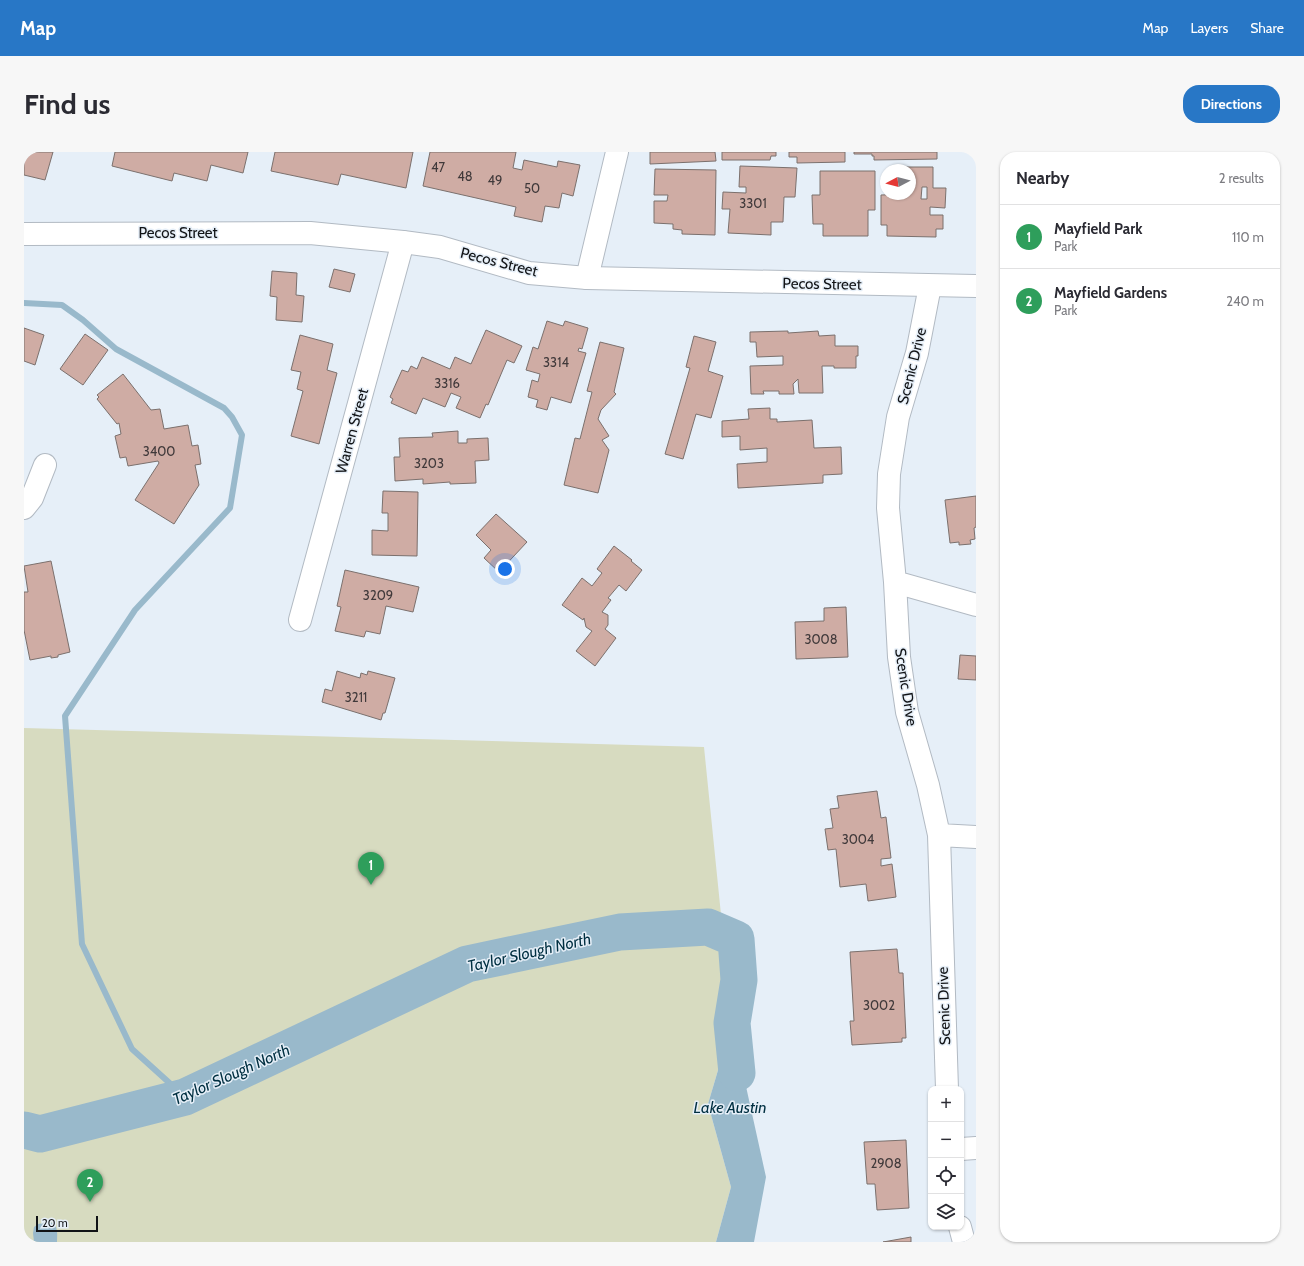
<!DOCTYPE html>
<html lang="en">
<head>
<meta charset="utf-8">
<style>
	body { margin:0; font-family:Cabin,sans-serif; background:#f7f7f7; color:#2b2b33 }
	.controls { position:absolute; right:12px; bottom:12px; display:grid; overflow:hidden; border-radius:8px; box-shadow:0 1px 3px #0004 }
	.controls button { width:36px; height:36px; display:grid; place-items:center; padding:0; border:0; border-bottom:1px solid #e1e1e2; background:#fff; color:#2b2b33; font:20px sans-serif }
	.compass { position:absolute; left:856px; top:12px; width:36px; height:36px; border-radius:50%; background:#fff; box-shadow:0 1px 3px #0004; rotate:263deg }
	.scale { position:absolute; left:12px; bottom:10px; width:62px; box-sizing:border-box; padding-left:4px; border:2px solid #111316; border-top:0; font-size:11px; line-height:14px; white-space:nowrap; color:#111316; -webkit-text-stroke:3px #e6eff8; paint-order:stroke }
	.you { position:absolute; left:481px; top:417px; width:14px; height:14px; margin:-10px; border:3px solid #fff; border-radius:50%; background:#1a73e8; box-shadow:0 0 0 6px #1a73e833 }
	.badge { display:grid; place-items:center; width:26px; height:26px; border-radius:50%; background:#2877c6; color:#fff; font-size:13px; font-weight:700 }
	.pin { position:absolute; translate:-50% -33px; filter:drop-shadow(0 1px 2px #0008) }
	.pin::after { content:''; position:absolute; top:21px; width:14px; height:12px; background:inherit; clip-path:polygon(0 0,100% 0,50% 100%) }
	.list { margin:0; padding:0; list-style:none }
	h2 { display:flex; justify-content:space-between; align-items:center; height:52px; margin:0; padding:0 16px; font-size:17px }
	h2 small { font-size:13px; font-weight:400; color:#7c7c81 }
	.list li { display:grid; grid-template-columns:26px 1fr auto; gap:12px; align-items:center; box-sizing:border-box; height:64px; padding:0 16px; border-top:1px solid #e1e1e2 }
	.list b { display:block; font-size:15px; white-space:nowrap }
	.list p { margin:0; font-size:13px; white-space:nowrap; color:#7c7c81 }
	.list em { font-size:13px; font-style:normal; color:#7c7c81 }
	.icon { flex:none; width:22px; height:22px; fill:none; stroke:currentColor; stroke-width:2; stroke-linecap:round; stroke-linejoin:round }
	.map { position:relative; flex:none; width:952px; height:1090px; overflow:hidden; border-radius:16px }
	header { display:flex; align-items:center; gap:24px; box-sizing:border-box; height:56px; padding:0 20px; background:#2877c6; color:#fff }
	header strong { font-size:19px }
	nav { display:flex; gap:22px; margin-inline-start:auto; font-size:14px }
	.intro { display:flex; align-items:center; justify-content:space-between; box-sizing:border-box; height:96px; padding:0 24px }
	h1 { margin:0; font-size:28px }
	.button { padding:10px 18px; border-radius:16px; background:#2877c6; color:#fff; font-size:14px; font-weight:700 }
	main { display:flex; gap:24px; padding:0 24px }
	aside { flex:1; background:#fff; border-radius:16px; box-shadow:0 1px 3px #0004 }
	.map>svg:first-child { display:block }
	.green { fill:#d7dbc0 }
	.water { fill:#99b9cb }
	.lines { fill:none; stroke-linecap:round; stroke-linejoin:round }
	.stream { stroke:#99b9cb; stroke-width:6 }
	.river { stroke:#99b9cb; stroke-width:37 }
	.building { fill:#cfaca4; stroke:#7b706d; fill-rule:evenodd }
	.minor-casing { stroke:#b2bac3; stroke-width:24 }
	.tertiary-casing { stroke:#b2bac3; stroke-width:24 }
	.minor { stroke:#fff; stroke-width:22 }
	.tertiary { stroke:#fff; stroke-width:22 }
	.labels { text-anchor:middle; stroke-width:3; stroke-linejoin:round; paint-order:stroke }
	.number-label { font-size:13px; fill:#40393a }
	.street-label { font-size:15px; fill:#111316; stroke:#e6eff8 }
	.water-label { font-size:16px; font-style:italic; fill:#002f41; stroke:#e6eff8 }
</style>
</head>
<body>
<header>
<strong>Map</strong>
<nav><a>Map</a><a>Layers</a><a>Share</a></nav>
</header>
<div class="intro"><h1>Find us</h1><a class="button">Directions</a></div>
<main>
<div class="map">
<svg width="952" height="1090" viewBox="0 0 952 1090">
	<rect width="100%" height="100%" fill="#e6eff8"/>
	<path class="green" d="M0,576l680,19 28,276 -24,81 23,83 -15,55h-692z"/>
	<path class="water" d="M708,871l34,154 -12,65h-38l15,-55 -23,-83z
		M26,1070c9,4 7,11 7,20h-23l-1,-9 1,-6 4,-3z"/>
	<g class="lines">
		<path class="stream" d="M0,151l38,2 21,15 33,29 108,59 8,9 10,18 -12,73 -95,102 -70,106 17,228 50,105 53,48"/>
		<path class="river" d="M0,978l16,4 145,-37 282,-133 153,-32 88,-5 28,12 3,41 -7,43 5,50"/>
	</g>
	<path class="building" d="M0,0h29l-8,28 -21,-5z
		M91,0h133l-5,21 -32,-8 -4,16 -33,-8 -2,8 -60,-15z
		M251,0h138l-7,36 -65,-14 -3,11 -67,-14z
		M406,0h86l-3,16 9,2 2,-10 33,7 1,-6 22,4 -7,31 -11,-3 -3,15 -14,-2 -3,16 -28,-6 2,-9 -93,-21z
		M626,0h65l1,9 -66,3z
		M698,0h54v4h-5l-1,4h-48z
		M765,0h56v10l-48,1v-6h-8z
		M830,0h83v7l-63,1v-4h-2v-2h-18z
		M716,14l57,2 -2,29h-11l-1,25h-12v13l-43,-2 2,-24h-8l1,-17 23,1v-6h-7z
		M868,15h41v21h13l-1,20 -15,-1v8h13v14h-7v8l-49,-1v-11h-6v-30l29,-1v-24h-18zM898,35h5v12h-6z
		M631,17l61,1 -1,65 -33,-1v-4l-9,-1v-5l-19,-1v-22h13l1,-6h-14z
		M796,19h55v39h-7v26h-45v-12h-10l-1,-29h8z
		M310,117l21,5 -5,18 -21,-5z
		M248,119l25,2 -1,22 8,1 -2,26 -26,-2 1,-23 -7,-1z
		M523,169l16,5 2,-5 23,7 -6,21 -3,-1 -1,3 8,2 -15,50 -20,-6 -4,13 -11,-3 2,-7 -10,-3 4,-17 6,2 2,-8 -14,-4 7,-23 5,2z
		M0,176l20,7 -9,30 -11,-4z
		M462,178l36,16 -8,17 -7,-3 -19,45 -2,-1 -6,14 -24,-10 5,-11 -10,-4 -6,14 -22,-9 -7,16 -25,-11 2,-4 -3,-2 12,-27 6,2 3,-6 6,3 5,-12 28,12 5,-12 16,7z
		M764,179v2l30,-2 1,5 16,-1v11h23v10h-2v12h-22v-2h-12l1,27h-24l-1,-14 -5,5 1,10h-15v-3h-16l1,3h-13l-1,-28 33,-1v-9l-26,1 -1,-15h-6v-10z
		M61,182l23,16 -25,35 -23,-16z
		M276,183l33,9 -6,26 10,3 -18,71 -28,-8 12,-45 -6,-2 4,-17 -10,-2z
		M670,184l22,6 -8,29 15,5 -12,42 -15,-4 -13,45 -18,-5 25,-86 -4,-1z
		M576,190l24,6 -10,44 2,2 -15,16 -3,9 11,17 -7,4 7,10 -11,43 -34,-8 11,-47 5,1 12,-47 -5,-1z
		M99,222l28,36 9,-1 4,20 24,-4 4,21 6,-1 3,19 -6,1 4,20 -25,39 -39,-24 24,-37 -1,-2 -30,5 -2,-9 -6,1 -5,-22 6,-2 -2,-11 -2,1 -20,-25 2,-2 -2,-2z
		M746,256v11h7v3l35,-2 2,28 27,-1 1,27 -19,1v8l-85,5 -1,-24 30,-2v-14l-27,2v-14l-18,1v-16l27,-2 -1,-10z
		M434,279v12h9v-4l21,-1 1,22 -14,1 1,22 -26,1v-2l-27,2v-5l-28,2 -1,-24h6l-1,-19 34,-1 -1,-4z
		M359,339l35,1 -1,64 -45,-1v-25l16,1v-18h-6z
		M952,344v31l-2,1 1,11 -5,1 1,4 -12,1v-3l-9,1 -5,-43z
		M472,362l31,28 -28,30 -15,-14 7,-8 -15,-15z
		M590,394l18,14 -1,1 11,9 -16,21 -7,-6 -11,13 3,2 -9,12 6,3v10l-3,4 11,9 -21,28 -19,-15 16,-20 -6,-4 -2,-9 -1,2 -21,-15 20,-27 10,8 10,-13 -5,-4z
		M27,409l19,91 -12,3v2l-7,1v-2l-21,4 -6,-30v-38h4l-4,-26z
		M321,418l74,17 -6,25 -27,-6 -6,28 -14,-3 -2,6 -29,-6 6,-24 -4,-1z
		M822,455l2,50 -52,2 -1,-37 29,-1v-13z
		M936,503l16,1v24l-18,-1z
		M313,519l23,7 1,-5 6,2 1,-4 27,7 -10,35h-2l-2,7 -59,-18 3,-13 7,2z
		M853,639l4,27 5,-1 5,41 -10,1v7l11,-2 4,33 -28,4 -2,-17 -26,3 -4,-38 -8,1 -3,-21 8,-1 -3,-19 9,-1 -2,-12z
		M873,797l2,24h4l3,65h-4v4l-50,3 -2,-24h4l-4,-69z
		M882,988l3,68 -32,2 -2,-26h-8l-3,-42z
		M887,1085v5h-28z"/>
	<g class="lines">
		<g class="minor-casing">
			<path id="minor" d="M563,126l30,-126
				M906,134l-13,67 -19,64 -9,57 -1,34 7,74 4,75 8,55 21,73 11,50 8,254
				M0,356l8,-10 13,-33
				M871,430l81,23
				M276,468l103,-378
				M915,683l37,2
				M937,997l15,-1
				M936,1075l4,15"/>
		</g>
		<g class="tertiary-casing">
			<path id="tertiary" d="M0,82l286,-1 93,9 37,5 89,26 58,5 389,8"/>
		</g>
		<use href="#minor" class="minor"/>
		<use href="#tertiary" class="tertiary"/>
	</g>
	<g class="labels">
		<g class="number-label">
			<text x="414" y="20">47</text>
			<text x="441" y="29">48</text>
			<text x="471" y="33">49</text>
			<text x="508" y="41">50</text>
			<text x="729" y="56">3301</text>
			<text x="532" y="215">3314</text>
			<text x="423" y="236">3316</text>
			<text x="135" y="304">3400</text>
			<text x="405" y="316">3203</text>
			<text x="354" y="448">3209</text>
			<text x="797" y="492">3008</text>
			<text x="332" y="550">3211</text>
			<text x="834" y="692">3004</text>
			<text x="855" y="858">3002</text>
			<text x="862" y="1016">2908</text>
		</g>
		<g class="street-label">
			<text x="154" y="86">Pecos Street</text>
			<text transform="translate(475 110) rotate(14)" y="5">Pecos Street</text>
			<text transform="translate(798 132) rotate(1)" y="5">Pecos Street</text>
			<text transform="translate(888 214) rotate(-76)" y="5">Scenic Drive</text>
			<text transform="translate(328 279) rotate(-75)" y="5">Warren Street</text>
			<text transform="translate(882 535) rotate(81)" y="5">Scenic Drive</text>
			<text transform="translate(920 854) rotate(-92)" y="5">Scenic Drive</text>
		</g>
		<g class="water-label">
			<text transform="translate(505 800) rotate(-13)" y="6">Taylor Slough North</text>
			<text transform="translate(207 922) rotate(-24)" y="6">Taylor Slough North</text>
			<text x="706" y="961">Lake Austin</text>
		</g>
	</g>
</svg>
<div class="controls">
<button>+</button>
<button>−</button>
<button><svg class="icon" aria-label="locate" viewBox="0 0 24 24"><circle cx="12" cy="12" r="6"/><path d="M12 2v4M12 18v4M2 12h4M18 12h4"/></svg></button>
<button><svg class="icon" aria-label="layers" viewBox="0 0 24 24"><path d="M12 4l9 5-9 5-9-5zM3 14l9 5 9-5"/></svg></button>
</div>
<svg class="compass" viewBox="-18 -18 36 36"><path d="M0-13l5 13h-10z" fill="#e53935"/><path d="M0 13l5-13h-10z" fill="#7c7c81"/></svg>
<div class="scale">20 m</div>
<div class="you"></div>
<div class="pin badge" style="left:347px;top:733px;background:#2e9e5b">1</div>
<div class="pin badge" style="left:66px;top:1050px;background:#2e9e5b">2</div>
</div>
<aside>
<h2>Nearby<small>2 results</small></h2>
<ul class="list">
<li><span class="badge" style="background:#2e9e5b">1</span><div><b>Mayfield Park</b><p>Park</p></div><em>110 m</em></li>
<li><span class="badge" style="background:#2e9e5b">2</span><div><b>Mayfield Gardens</b><p>Park</p></div><em>240 m</em></li>
</ul>
</aside>
</main>
</body>
</html>
